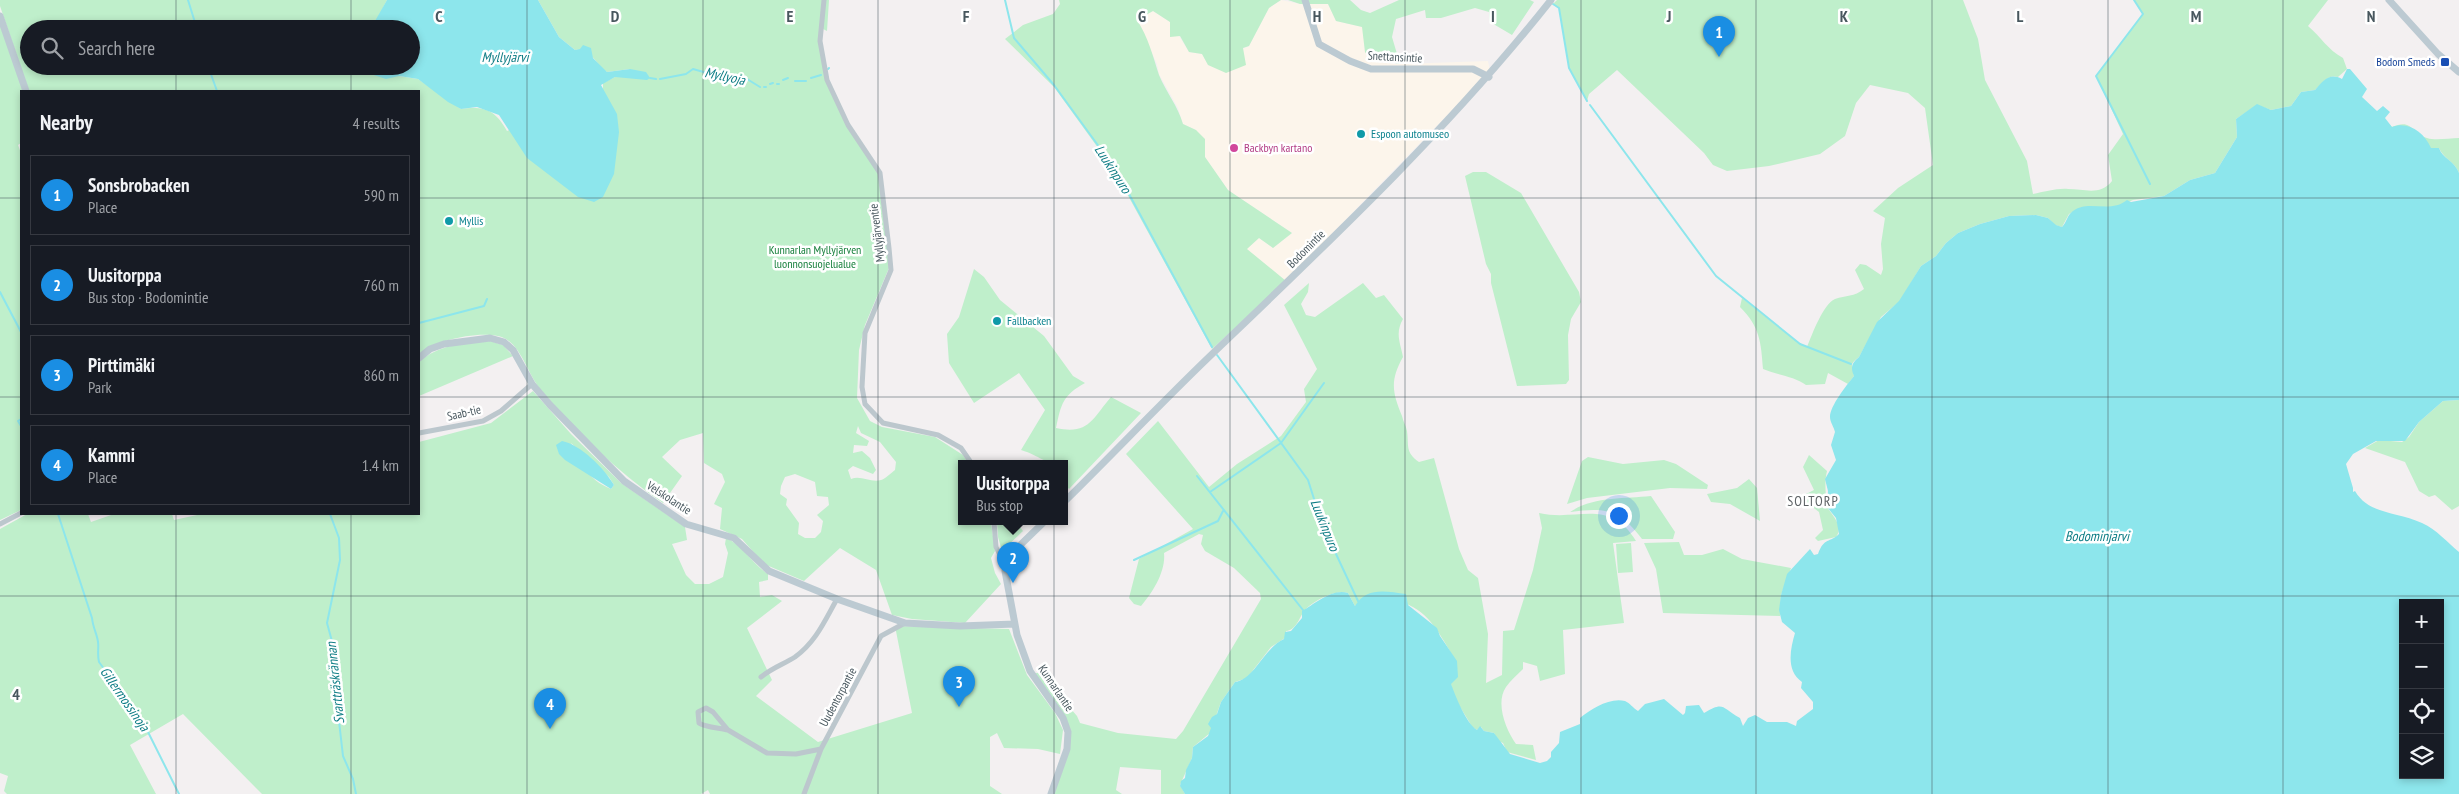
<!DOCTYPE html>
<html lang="en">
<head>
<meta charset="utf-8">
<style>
	body { margin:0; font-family:"PT Sans Narrow",sans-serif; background:#20242c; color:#f1f3f6 }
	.controls { position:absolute; right:15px; bottom:15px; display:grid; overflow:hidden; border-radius:0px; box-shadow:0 2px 8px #0003 }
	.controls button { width:45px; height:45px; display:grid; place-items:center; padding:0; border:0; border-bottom:1px solid #363941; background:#171b24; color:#f1f3f6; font:25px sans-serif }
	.you { position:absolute; left:1618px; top:515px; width:18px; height:18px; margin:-12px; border:4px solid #fff; border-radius:50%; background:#1a73e8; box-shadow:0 0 0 8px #1a73e833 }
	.badge { display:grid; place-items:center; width:32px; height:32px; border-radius:50%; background:#1a8ee3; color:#fff; font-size:16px; font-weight:700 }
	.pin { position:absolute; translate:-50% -41px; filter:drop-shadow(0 1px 2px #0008) }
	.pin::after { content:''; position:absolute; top:26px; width:18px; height:15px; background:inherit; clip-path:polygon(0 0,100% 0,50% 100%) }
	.popup { position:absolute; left:958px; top:460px; width:110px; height:65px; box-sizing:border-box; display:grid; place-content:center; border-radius:0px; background:#171b24; filter:drop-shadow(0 1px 4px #0005); font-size:16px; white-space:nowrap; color:#9ea1a6 }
	.popup b { font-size:19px; color:#f1f3f6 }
	.popup::after { content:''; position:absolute; left:50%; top:100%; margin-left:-10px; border:10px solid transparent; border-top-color:#171b24 }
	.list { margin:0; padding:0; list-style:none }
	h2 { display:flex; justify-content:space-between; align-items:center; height:65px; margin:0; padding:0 20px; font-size:21px }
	h2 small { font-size:16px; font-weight:400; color:#9ea1a6 }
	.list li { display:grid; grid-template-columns:32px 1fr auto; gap:15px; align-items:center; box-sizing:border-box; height:80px; margin:0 10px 10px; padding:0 10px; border:1px solid #363941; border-radius:0px }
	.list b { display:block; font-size:19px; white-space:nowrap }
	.list p { margin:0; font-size:16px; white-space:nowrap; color:#9ea1a6 }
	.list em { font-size:16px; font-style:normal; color:#9ea1a6 }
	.icon { flex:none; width:28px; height:28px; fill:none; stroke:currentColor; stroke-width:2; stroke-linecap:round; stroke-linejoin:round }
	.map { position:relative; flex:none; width:2459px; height:794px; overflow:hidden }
	.search { position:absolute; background:#171b24; box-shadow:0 2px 8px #0003; left:20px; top:20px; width:400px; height:55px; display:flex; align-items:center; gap:12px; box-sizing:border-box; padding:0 18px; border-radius:28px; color:#9ea1a6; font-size:19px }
	.panel { position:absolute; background:#171b24; box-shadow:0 2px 8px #0003; left:20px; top:90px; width:400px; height:425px; border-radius:0px }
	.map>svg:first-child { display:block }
	.commercial { fill:#fcf5eb }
	.green { fill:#bfefcb; fill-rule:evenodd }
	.water { fill:#8de6ec; fill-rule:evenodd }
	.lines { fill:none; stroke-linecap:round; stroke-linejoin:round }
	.stream { stroke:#8de6ec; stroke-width:2 }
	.street { stroke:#bcc7cd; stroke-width:5 }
	.secondary { stroke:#bccad2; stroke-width:7 }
	.grid { fill:none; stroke:#48575e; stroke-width:1; stroke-opacity:0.55 }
	.transit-dot { fill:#1a4fb4; stroke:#fff; stroke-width:2 }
	.culture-dot { fill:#0f9aa8; stroke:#fff; stroke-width:2 }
	.hotel-dot { fill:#d1479c; stroke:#fff; stroke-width:2 }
	.labels { text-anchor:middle; stroke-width:5; stroke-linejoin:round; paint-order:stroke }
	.street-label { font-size:12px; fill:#48575e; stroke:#fff }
	.transit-label { font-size:12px; fill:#164399; stroke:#fff; text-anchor:end }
	.culture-label { font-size:12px; fill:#0d838f; stroke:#fff; text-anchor:start }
	.hotel-label { font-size:12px; fill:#b23c85; stroke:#fff; text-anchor:start }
	.park-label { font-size:12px; fill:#18803d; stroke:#fff }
	.water-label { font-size:14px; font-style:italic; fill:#0e7d85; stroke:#fff }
	.neighbourhood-label { font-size:14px; letter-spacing:1px; fill:#5d6265; stroke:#fff }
	.grid-label { font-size:16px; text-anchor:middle; font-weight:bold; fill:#48575e; stroke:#fff; stroke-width:5; stroke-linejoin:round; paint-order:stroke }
</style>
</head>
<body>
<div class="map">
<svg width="2459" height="794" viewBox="0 0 2459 794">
	<rect width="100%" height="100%" fill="#f3f0f1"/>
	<path class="commercial" d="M1281,0l19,4h28l8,17 27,6 2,25 11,10 24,2 88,-3 2,10 -204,210 -40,-32 13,-11 14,10 19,-15 -64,-43 -23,-33 -9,-27 -13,-6 -5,-16 -19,-34 -2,-10 -20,-44 16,-9 17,11 19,30 13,2 6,11 41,-19 20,-38z"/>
	<path class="green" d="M0,0h387l-15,29h-343v37h355l15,10 19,3 43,30c24,-3 34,1 46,22l96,-41v-7l12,-6h11l4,-8 -23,3c-11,-7 -16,-25 -32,-22l-16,-13 -21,-37h291l-2,31 -6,-3v28l17,51 42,64 9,97 -24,57 -6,25 -2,48 13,23 12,6 53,10 28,18 6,9h-7v58h29l4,29 -4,7 4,15 6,11 -36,39 -53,-4 -20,-4 -16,-45 -36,-22 -36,33 -40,-17 -22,-25 -22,-10 2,-21 -8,-4 11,-22 -3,-8 -18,-11 -1,-30 -23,7 -18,17 20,19 -19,27c-47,-32 -86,-71 -123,-114 -12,-15 -18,-40 -34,-50 -19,-11 -72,1 -87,15v-263h-390l-29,-85zM858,426l3,7 19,9 16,20 -1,8c-4,3 -10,9 -14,10 -10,3 -20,-5 -30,-1l-3,-9 5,-4 20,8 3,-4 -6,-12 -8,-7 -9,2 1,-8 13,1 2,-5 -13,-8zM795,474l20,8 2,14 11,1 1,8 -12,10 6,6 -2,11 -6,6h-10l-7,-4 1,-11 -13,-18 1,-6 -7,-5 1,-8 4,-9z
		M1059,0h222l-12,8 -20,38 -6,2 3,17 -20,8 -18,-8 -6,-11 -13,-2 -9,-16 -10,1v-15l-17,-11 -16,9c11,17 16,36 22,55 7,17 19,31 24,49l13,6 9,9v18l23,33 64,43 -19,15 -14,-10 -12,11 39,32 -74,68 -98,-179 -60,-83 -49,-48 18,-14 30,-11 7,-10z
		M1288,0h62l11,10 9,3 29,-13h131l4,2 -22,33 -22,-13 -1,-10 -14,-4 -34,10h-15l-1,-8 -29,9 -4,18 8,27 -30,-5 -5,-7 -3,-25 -26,-6 -8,-17h-28z
		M1557,0h406l15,39 7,41 42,81 6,33c11,-2 24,-6 35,-5 17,0 32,7 44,-8l-4,-26 15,-21 -27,-58 47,-62 -9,-14h194l-20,26c14,12 19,23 35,32l4,11 -9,8c-10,-3 -16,6 -23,13l-14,2 -10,14 -20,4 -14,-5 -21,14 1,18 -22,36 -25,7 -26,16 -31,4 -20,8 -31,-1 -13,7 -7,13 -7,-2 -7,-7 -12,-3 -27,1 -29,8 -22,9 -12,10 -10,13 -15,10 -21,35 -19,16 -22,40c-10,8 -7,7 -5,19l-6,8 -20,-11 -3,11 -19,1c-12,-9 -29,-10 -43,-16 -2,-27 -3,-42 -23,-62l2,-9 58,46 7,3c5,-12 16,-43 28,-48 11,-4 19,-2 29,-10l-9,-19 5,-6 6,1 15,10 2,-6 -2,-25 4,-26 -12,-7 25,-23 35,-23 -8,-57 -17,-15 -38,-8 -14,18 -11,33 -25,18 -51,12 -42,5 -14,-6 -9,-12 -87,-83 -28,24 -2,7 -18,-33 -10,-60 -6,-4z
		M0,22l23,69h-2v52l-3,2 3,8v357l-21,10z
		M2385,121l7,6c21,-9 19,7 35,11 9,3 22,0 32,0v35c-4,-11 -16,-15 -20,-25h-7l2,3 -60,-22z
		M1473,172h13l35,21 58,99 2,10 -10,17 -3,16 1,45 -3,4 -49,2 -26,-103v-9l-5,-10 -21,-88z
		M974,269l10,8 16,23 44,36 29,40 12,7c-22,12 -24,21 -29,45 33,7 36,-9 55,-31l30,16 -72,76 -5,-6v-19c-21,0 -23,-8 -43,-14l24,-40 -26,-37 -45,30 -25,-40 -2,-29 12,-17z
		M1309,283l-1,9 -7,12 5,11 9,2 48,-34 13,15 8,-3 19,24c-8,14 -3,23 0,38 -13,23 -11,35 -1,59 1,5 4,10 5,15 2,15 -2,21 12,31l15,-4 25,91 9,21 10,8 10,56 -2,49 16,-8 1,-44 11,-1 19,-60 9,-42 -3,-15c39,9 70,-16 97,28l-23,2 11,80 -61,7 2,44 -25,7 -3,-15 -14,-4v7c-6,6 -13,12 -17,18 -11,16 0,43 10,57l17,1 3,15 -29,-8 -4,-9 -5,-2 -4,-8 -10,-2 -3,-4 -4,3 -5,-3c-6,-12 -18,-27 -21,-42 -1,-7 4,-17 5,-24 -13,-20 -23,-45 -47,-56 -10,-4 -35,-3 -48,-4l-6,5 -7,-13c-12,-4 -34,7 -43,17 -6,7 -8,20 -19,21l-1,7 -14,9 -24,31 -12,4 -14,20 -11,31 -17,14 -1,11 -12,27 5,9h-24v-24l-41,-3 -4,23 6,4h-68l17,-61 -38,-60h7l37,43 3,7 38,10 58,6 7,-8 78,-132 -1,-6 -26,-25 -29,-17 -4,-7 2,-9 -4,-1 -35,19c2,18 -11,39 -23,53l-7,-2 -5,-6 10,-39 54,-30 -67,-75 32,-33 51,66 28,-23 44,-28 25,-34 -2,-13 13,-20 -33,-64z
		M490,341l13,4 10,11 -94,40v-34c19,-17 46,-20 71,-21z
		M533,391l38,43 50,49 64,44 2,13 -15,4 14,31 9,9h14l14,-7 5,-24 -3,-9 1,-6c17,7 26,26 42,36v6l-9,2 1,15 12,-2 10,6 -35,27 25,52 -16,16 62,46 94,-29 -17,-87 114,3 18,46 28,38 8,17 -3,24 -22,-5 -34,-1 -7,-15 -7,4v49l12,8h-292l-2,-4 -7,4h-439l-79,-80 -53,31 26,49h-149l-3,-3 4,-15 -8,-3v-244l27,-15h61l3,8 23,-8h58l2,6 23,-5 -1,-1h223v-72l72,-19zM571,443l38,34 5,8 -3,4c-24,-10 -28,-24 -40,-46z
		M2459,400v106l-7,4 -17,-15 -6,2 -10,-6 -14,-29 -40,-14 14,-8 23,2 7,-5 10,-15 24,-21z
		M1809,455l18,16c-3,12 -1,24 0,36 6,9 17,20 9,30l-18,4 -3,-3 8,-8 -4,-18 -13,-10 -2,-7 10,-5 -11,-23z
		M1588,457l35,7 41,-4 12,4 32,21 -1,4 -37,-1 -83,10 -20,6 15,-43z
		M1749,479l8,9 3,33 -30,-17 -19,-2 -4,-8 30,-6z
		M1651,496l24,36 -2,7h-31c-22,-30 -37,-32 -72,-27 24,-16 54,-13 81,-16z
		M997,522h19l7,9 -21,20 -4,-14z
		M1679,542l5,13h18l21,-6 19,10 49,9 -10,27 -1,21 -117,-3 -7,-44 -12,-26z
		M1631,543l2,29 -15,1 -2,-29z"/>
	<path class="water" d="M387,0h151l21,37 16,13 5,-1 3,-4 8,3 2,10 14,14 23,-3 16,3 4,6 -3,2 -32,-3 -14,8 16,29 2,18 -5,42 -11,23 -9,5 -16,-5 -51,-39 -28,-43 -22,-8 -16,2 -13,-7 -30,-23 -19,-3 -13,3 -40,-13h65v-37h-72l36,-8z
		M2347,69h3l17,20 -5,8 15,14 6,-5 7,6 -5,6 7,9c16,-6 32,5 39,21h8c3,10 16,13 20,25v227l-16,1 -24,21 -14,19h-29l-23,13 -7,10 7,24v4l2,-1c14,24 41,20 67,32 15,7 25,19 37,29v242h-1274l-5,-8 1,-5 4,-3 1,-8 6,-12 1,-11 15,-11 3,-8 -3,-4 4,-7 5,-3 4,-12 14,-20c19,-2 29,-34 49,-43l1,-7 6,-1 11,-13v-7c13,-7 30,-23 46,-18l7,13c11,-19 30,-15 51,-12l2,11 29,23 3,8 17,25 1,16 -7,7c5,13 15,39 26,46l3,-4 4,5 10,2 16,21 30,9 7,-2 4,-4v-5l8,-9 1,-11 20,-8v-6c11,-9 30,-21 45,-17 5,2 8,7 13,10l7,-7 19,-5 19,16 2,-2 1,-7 13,-1 5,8c20,-12 17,-6 36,5l3,8 5,-8 7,-3 12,7h20l9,4 1,-5 16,-12v-7l-12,-14 1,-6c-16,-11 -12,-32 -7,-49l-13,-11 -3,-12 2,-15 6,-21 23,-25 4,6 4,-1c6,-17 12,-11 21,-20l-3,-16 -9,-11 1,-16 -3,-12 11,-19 -5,-15 4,-13c-1,-5 -5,-10 -5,-15 0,-11 16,-31 24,-41 -4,-9 -2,-13 5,-19l18,-35 22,-21 22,-35 15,-10 10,-13 12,-10 22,-9 29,-8 27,-1 12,3 8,7 6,2c5,-5 5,-12 11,-16 15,-12 37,3 54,-11l4,2 33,-6 26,-16 25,-7 22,-36 -1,-18 21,-15 14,6 20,-4 10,-14 14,-2c8,-9 14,-18 27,-11zM2403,603h37v172h-37z
		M562,441c19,4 42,27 52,44l-3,4 -46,-29 -6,-6 -3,-9z"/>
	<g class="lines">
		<path class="stream" d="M188,0l9,29
			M1005,0l9,38 40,47 62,85 96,177
			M2134,0l9,14 -47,62 54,108
			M1553,4l6,4 10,60 18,33
			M208,66l9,25
			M828,69l1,-1
			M650,78l6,1
			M811,78l10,-3
			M660,79l26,-5 7,-5 21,6 14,-1 19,5 13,8
			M783,80l5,-2
			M795,81h11
			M770,84l3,-1
			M777,84h2
			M764,87h2
			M1590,105l126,171 84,68 51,20
			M0,292l21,40
			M419,323l65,-17 3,-7
			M1217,355l91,125 14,44 36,77
			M21,419l-3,2 3,5
			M1197,476l106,134
			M1210,492l71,-49 43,-60
			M58,514l34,104c1,10 5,16 6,24 1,6 -1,12 1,20l43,58 37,74
			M330,514l9,24 1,22 -13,63 6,22 -1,16 11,95 10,23 3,15
			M1134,560l84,-39 5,-10"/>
		<path class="street" d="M824,0l-4,41 7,39 21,45 32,48 9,75 2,22 -26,63 -3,54 3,17 18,19 55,12 23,13 11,16
			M419,433l64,-12 18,-10 31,-27
			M994,522l2,25 9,18
			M0,524l21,-11
			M761,677c11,-9 23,-13 34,-20 21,-15 30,-37 42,-58
			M728,730c-8,-2 -24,-3 -29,-7l-1,-11 8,-4 7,4 15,18 39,23 29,1 25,-5
			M804,794l17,-45 60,-113 24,-13"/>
		<path class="secondary" d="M1305,0l14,44 31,17 21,8h102l16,8
			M2389,0l49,54 21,18
			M0,16l26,75
			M419,358l11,-9 14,-5 46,-6 14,4 9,8 19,34 18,21 74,76 62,43 48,14 35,33 68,28 68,24 55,3 55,-2
			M1064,502c49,-48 96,-98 145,-145 119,-114 239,-227 342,-357
			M1044,522l-33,32 -6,17 12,64 13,36 33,47 5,14 -1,17 -16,45"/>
	</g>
	<path class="grid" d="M176,0v29M351,0v29M527,0v794M703,0v794M878,0v794M1054,0v794M1230,0v794M1405,0v794M1581,0v794M1756,0v794M1932,0v794M2108,0v794M2283,0v794M176,66v25M351,66v25M0,198h21M419,198h2040M0,397h21M419,397h2040M176,514v280M351,514v280M0,596h2459"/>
	<rect class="transit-dot" x="2440" y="57" width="10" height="10" rx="2.5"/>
	<g class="culture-dot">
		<circle cx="1361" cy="134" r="5"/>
		<circle cx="449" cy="221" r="5"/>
		<circle cx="997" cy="321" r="5"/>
	</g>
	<circle class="hotel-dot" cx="1234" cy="148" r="5"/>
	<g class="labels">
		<g class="street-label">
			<text transform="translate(1395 57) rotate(3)" y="4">Snettansintie</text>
			<text transform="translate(877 233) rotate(-97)" y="4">Myllyjärventie</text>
			<text transform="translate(1306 249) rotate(-45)" y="4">Bodomintie</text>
			<text transform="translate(464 413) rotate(-13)" y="4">Saab-tie</text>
			<text transform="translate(669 498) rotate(33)" y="4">Velskolantie</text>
			<text transform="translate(1056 688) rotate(56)" y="4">Kunnarlantie</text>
			<text transform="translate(838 697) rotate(-62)" y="4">Uudentorpantie</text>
		</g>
		<g class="transit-label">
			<text x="2435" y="66">Bodom Smeds</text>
		</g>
		<g class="culture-label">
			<text x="1371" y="138">Espoon automuseo</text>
			<text x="459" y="225">Myllis</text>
			<text x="1007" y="325">Fallbacken</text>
		</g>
		<g class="hotel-label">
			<text x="1244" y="152">Backbyn kartano</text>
		</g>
		<g class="park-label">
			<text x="815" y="254">Kunnarlan Myllyjärven<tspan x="815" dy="14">luonnonsuojelualue</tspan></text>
		</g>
		<g class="water-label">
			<text x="505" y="62">Myllyjärvi</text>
			<text transform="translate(725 76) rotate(12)" y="5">Myllyoja</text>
			<text transform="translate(1113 169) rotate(57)" y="5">Luukinpuro</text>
			<text transform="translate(1325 525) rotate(68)" y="5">Luukinpuro</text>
			<text x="2097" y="541">Bodominjärvi</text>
			<text transform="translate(335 683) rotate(-96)" y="5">Svartträskrännan</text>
			<text transform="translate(125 699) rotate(55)" y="5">Gillermossinoja</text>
		</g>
		<g class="neighbourhood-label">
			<text x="1813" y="506">SOLTORP</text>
		</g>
	</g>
	<g class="grid-label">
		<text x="439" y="22">C</text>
		<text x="615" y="22">D</text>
		<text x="790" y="22">E</text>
		<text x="966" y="22">F</text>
		<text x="1142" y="22">G</text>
		<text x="1317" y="22">H</text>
		<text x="1493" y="22">I</text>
		<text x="1669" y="22">J</text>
		<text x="1844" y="22">K</text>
		<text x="2020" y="22">L</text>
		<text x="2196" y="22">M</text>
		<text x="2371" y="22">N</text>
		<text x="16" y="700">4</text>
	</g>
</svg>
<div class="controls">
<button>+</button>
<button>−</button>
<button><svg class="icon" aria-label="locate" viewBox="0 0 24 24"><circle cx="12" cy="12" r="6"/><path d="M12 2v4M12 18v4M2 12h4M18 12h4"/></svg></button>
<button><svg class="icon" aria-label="layers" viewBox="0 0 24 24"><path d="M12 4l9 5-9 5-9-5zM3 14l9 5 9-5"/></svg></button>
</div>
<div class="you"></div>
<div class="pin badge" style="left:1719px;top:57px">1</div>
<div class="pin badge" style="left:1013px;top:583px">2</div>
<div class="popup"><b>Uusitorppa</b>Bus stop</div>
<div class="pin badge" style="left:959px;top:707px">3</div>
<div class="pin badge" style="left:550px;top:729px">4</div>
<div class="search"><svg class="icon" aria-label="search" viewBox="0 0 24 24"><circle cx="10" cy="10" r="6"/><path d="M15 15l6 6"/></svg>Search here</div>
<section class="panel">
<h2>Nearby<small>4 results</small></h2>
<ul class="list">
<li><span class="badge">1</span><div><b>Sonsbrobacken</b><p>Place</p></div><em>590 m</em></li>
<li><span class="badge">2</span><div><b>Uusitorppa</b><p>Bus stop · Bodomintie</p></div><em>760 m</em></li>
<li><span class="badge">3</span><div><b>Pirttimäki</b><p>Park</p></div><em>860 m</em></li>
<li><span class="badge">4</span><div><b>Kammi</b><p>Place</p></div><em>1.4 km</em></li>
</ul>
</section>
</div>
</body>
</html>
